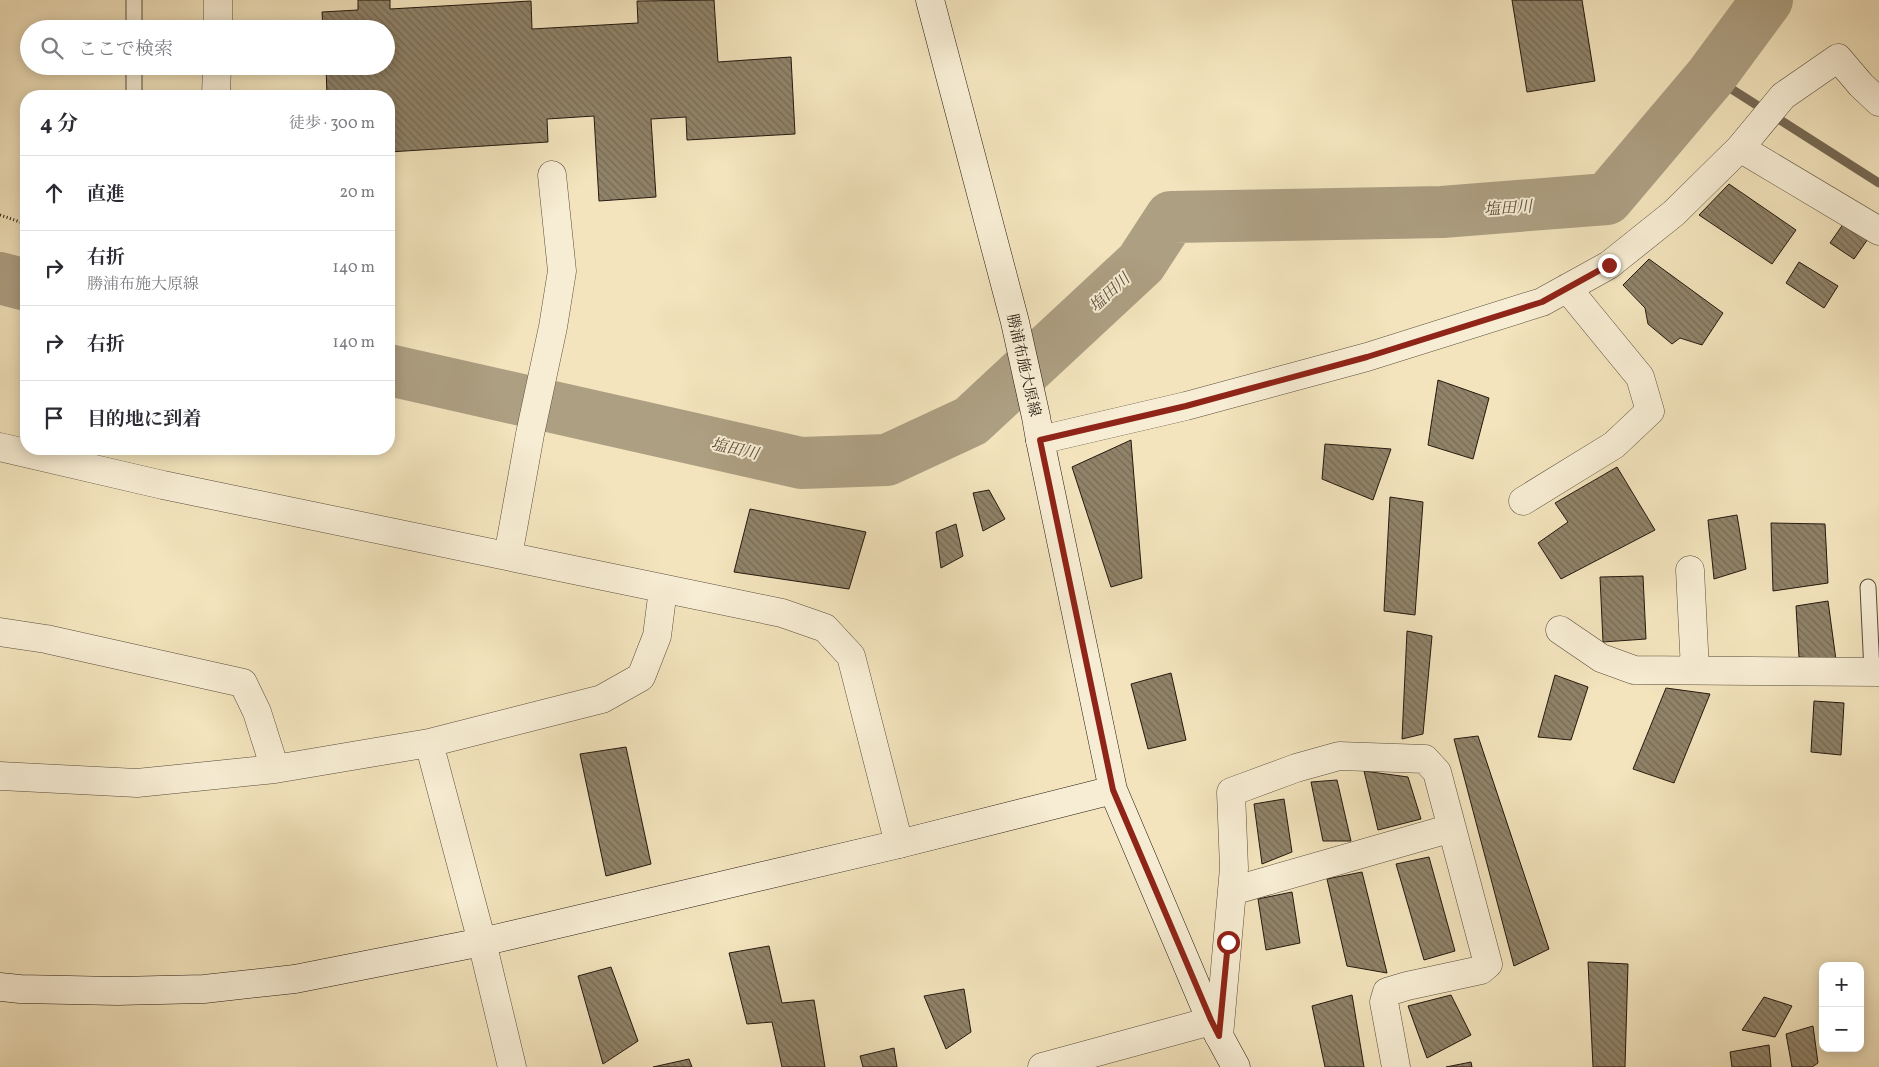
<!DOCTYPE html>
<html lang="ja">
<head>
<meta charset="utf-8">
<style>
	body { margin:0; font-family:Vollkorn,"Noto Serif JP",serif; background:#f7f7f7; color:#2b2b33 }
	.controls { position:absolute; right:15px; bottom:15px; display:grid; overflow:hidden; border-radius:10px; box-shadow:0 2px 12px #0003 }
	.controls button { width:45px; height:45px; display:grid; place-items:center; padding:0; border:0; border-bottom:1px solid #e1e1e2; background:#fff; color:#2b2b33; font:25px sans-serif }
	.stop { position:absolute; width:15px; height:15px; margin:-11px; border:4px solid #8f2418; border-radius:50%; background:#fff }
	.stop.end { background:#8f2418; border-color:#fff; box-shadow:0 1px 5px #0008 }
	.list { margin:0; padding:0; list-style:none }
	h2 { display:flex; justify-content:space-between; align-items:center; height:65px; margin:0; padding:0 20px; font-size:21px }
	h2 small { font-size:16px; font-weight:400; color:#7c7c81 }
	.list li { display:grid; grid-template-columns:32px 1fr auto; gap:15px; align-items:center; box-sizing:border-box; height:75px; padding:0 20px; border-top:1px solid #e1e1e2 }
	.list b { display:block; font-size:19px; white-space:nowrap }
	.list p { margin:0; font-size:16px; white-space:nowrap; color:#7c7c81 }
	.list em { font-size:16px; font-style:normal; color:#7c7c81 }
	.icon { flex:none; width:28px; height:28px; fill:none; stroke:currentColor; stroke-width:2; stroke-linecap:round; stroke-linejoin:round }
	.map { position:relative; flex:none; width:1879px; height:1067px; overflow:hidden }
	.search { position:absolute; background:#fff; box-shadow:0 2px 12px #0003; left:20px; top:20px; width:375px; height:55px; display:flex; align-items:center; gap:12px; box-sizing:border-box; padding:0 18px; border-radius:28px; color:#7c7c81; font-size:19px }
	.panel { position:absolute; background:#fff; box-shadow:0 2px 12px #0003; left:20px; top:90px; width:375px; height:365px; border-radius:20px }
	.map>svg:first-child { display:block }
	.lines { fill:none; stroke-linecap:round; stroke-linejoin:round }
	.stream { stroke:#766954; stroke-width:9 }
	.river { stroke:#ad9f82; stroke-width:52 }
	.building { fill:url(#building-back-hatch); stroke:#24190f }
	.lane-casing { stroke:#584c3a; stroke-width:17 }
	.street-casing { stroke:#584c3a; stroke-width:29 }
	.secondary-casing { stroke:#24190f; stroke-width:29 }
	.path { stroke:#24190f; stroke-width:3; stroke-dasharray:1 2.5; stroke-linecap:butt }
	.lane { stroke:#f7edd4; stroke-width:15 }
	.street { stroke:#f7edd4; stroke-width:28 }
	.secondary { stroke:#f7edd4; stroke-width:28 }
	.route { stroke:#8f2418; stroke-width:6 }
	.labels { text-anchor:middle; stroke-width:4; stroke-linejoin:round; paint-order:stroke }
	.street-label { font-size:15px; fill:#24190f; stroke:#f7edd4 }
	.water-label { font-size:16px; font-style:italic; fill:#5b4f3d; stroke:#f7edd4 }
</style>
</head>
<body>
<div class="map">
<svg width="1879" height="1067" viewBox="0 0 1879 1067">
	<defs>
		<pattern id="building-back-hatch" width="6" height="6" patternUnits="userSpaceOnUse" patternTransform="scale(1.25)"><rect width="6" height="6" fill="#908369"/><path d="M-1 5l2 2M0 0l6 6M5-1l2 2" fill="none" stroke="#756a55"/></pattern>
	</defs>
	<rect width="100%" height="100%" fill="#f3e4bd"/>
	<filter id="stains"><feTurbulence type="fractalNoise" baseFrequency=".004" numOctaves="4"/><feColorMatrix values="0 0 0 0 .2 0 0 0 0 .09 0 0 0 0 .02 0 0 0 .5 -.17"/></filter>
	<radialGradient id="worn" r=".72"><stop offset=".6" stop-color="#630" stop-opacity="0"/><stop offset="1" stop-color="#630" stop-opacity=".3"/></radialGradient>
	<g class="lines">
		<path class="stream" d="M1711,76l168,107"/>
		<path class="river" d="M0,278l26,7
			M389,370l412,93 86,-3 84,-39 170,-158 30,-46 271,-5 165,-13 104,-123 56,-76"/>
	</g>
	<path class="building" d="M358,0h32v9l141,-8 1,28 106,-6 -1,-22 77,-1 4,62 73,-5 4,77 -108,6 -1,-23 -35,2 5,78 -57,4 -5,-85 -47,3 1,23 -159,10v-56h-62l-1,-30h60v-37h-63l-1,-17 36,-2z
		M1512,0h70l13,81 -68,11z
		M1729,184l67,46 -24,34 -73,-49z
		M1846,220l24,16 -16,23 -24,-16z
		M1649,259l74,54 -21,32 -22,-7 -8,6 -24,-20 -3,-16 -22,-23z
		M1799,262l39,24 -14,22 -38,-25z
		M1438,380l51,18 -16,61 -45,-14z
		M1131,440l11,138 -31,9 -39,-120z
		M1325,444l66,5 -18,51 -51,-21z
		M1617,467l38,63 -94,49 -23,-36 30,-21 -13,-19z
		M989,490l16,29 -22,12 -10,-38z
		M1390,497l33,5 -8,113 -31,-4z
		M750,509l116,23 -17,57 -115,-17z
		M1737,515l9,54 -32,10 -6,-59z
		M1771,523l54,1 3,59 -55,8z
		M956,524l7,32 -22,12 -5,-36z
		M1643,576l3,63 -43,3 -3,-65z
		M1828,601l8,59 -37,-3 -3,-51z
		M1407,631l25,5 -9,98 -21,5z
		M1171,673l15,67 -38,9 -17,-65z
		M1555,675l33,12 -17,53 -33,-3z
		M1666,688l44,6 -36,89 -41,-14z
		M1814,701l30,2 -3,52 -30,-3z
		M1478,736l71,213 -35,17 -60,-227z
		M626,747l25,117 -45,12 -26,-122z
		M1364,771l44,6 13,42 -43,11z
		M1337,780l14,61h-28l-12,-59z
		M1284,799l8,53 -30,12 -8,-60z
		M1429,857l26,94 -31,9 -28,-96z
		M1362,872l25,101 -40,-7 -20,-87z
		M1292,892l8,51 -34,7 -8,-51z
		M769,946l13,57 32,-3 11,67h-43l-10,-45 -25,2 -18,-71z
		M1588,962l40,2 -3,103h-32z
		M611,967l27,74 -35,23 -25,-88z
		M964,989l7,43 -25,17 -22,-53z
		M1352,995l12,72h-39l-13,-61z
		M1451,995l20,40 -44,23 -19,-52z
		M1764,997l28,9 -17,31 -33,-7z
		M1813,1026l5,37 -6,4h-20l-6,-33z
		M1769,1045l2,22h-39l-2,-15z
		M894,1048l3,19h-34l-3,-11z
		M689,1059l3,8h-39z
		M1471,1062l1,5h-26z"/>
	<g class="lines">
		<g class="lane-casing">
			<path id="lane" d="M134,29v-29
				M134,96v-30
				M1868,587l4,85"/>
		</g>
		<g class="street-casing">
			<path id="street" d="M218,29v-29
				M216,96l1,-30
				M1740,148l139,83
				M1040,440l146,-34 181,-49 175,-55 67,-37 65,-52 66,-65 43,-52 55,-38 23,27 18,17
				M0,447l163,38 619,128 43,15 26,28 48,188
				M1523,501l91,-56 36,-34 -10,-34 -73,-89
				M508,556l22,-122 23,-107 9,-56 -10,-96
				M1690,570l5,100
				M1560,630l41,28 33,12 245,2
				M0,632l46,7 197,44 14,29 18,57
				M429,743l53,199 30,125
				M0,776l137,7 138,-14 154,-26 173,-44 39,-22 16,-41 6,-47
				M1232,891l220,-63
				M1219,1036l15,-168 -3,-76 65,-24 43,-12 86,3 12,13 51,192 -7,6 -74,16 -20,6 -3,10 12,65
				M1042,1067l169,-46"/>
		</g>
		<g class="secondary-casing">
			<path id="secondary" d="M930,0l85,322 21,95 4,23 73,350 98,231 25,46
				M0,987l20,2 97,2 87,-2 91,-10 187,-37 417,-98 214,-54"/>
		</g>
		<path class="path" d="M0,215l26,9"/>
		<use href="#lane" class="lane"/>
		<use href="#street" class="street"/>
		<use href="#secondary" class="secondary"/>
	</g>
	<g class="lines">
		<path class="route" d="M1228,942l-9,94 -8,-16 -98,-230 -73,-350 146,-34 181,-49 175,-55 67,-37"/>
	</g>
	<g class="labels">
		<g class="street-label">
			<text transform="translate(1024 365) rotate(77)" y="5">勝浦布施大原線</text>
		</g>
		<g class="water-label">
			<text transform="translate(1508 207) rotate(-4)" y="6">塩田川</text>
			<text transform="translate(1109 292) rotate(-43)" y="6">塩田川</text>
			<text transform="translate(735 448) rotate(13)" y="6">塩田川</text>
		</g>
	</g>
	<rect width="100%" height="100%" filter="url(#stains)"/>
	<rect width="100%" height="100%" fill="url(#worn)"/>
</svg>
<div class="controls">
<button>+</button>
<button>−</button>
</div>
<div class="stop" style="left:1228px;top:942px"></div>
<div class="stop end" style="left:1609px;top:265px"></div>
<div class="search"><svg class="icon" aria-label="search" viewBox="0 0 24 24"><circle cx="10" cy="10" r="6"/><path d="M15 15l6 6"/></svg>ここで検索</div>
<section class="panel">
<h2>4 分<small>徒歩 · 300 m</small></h2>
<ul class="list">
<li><svg class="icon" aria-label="ahead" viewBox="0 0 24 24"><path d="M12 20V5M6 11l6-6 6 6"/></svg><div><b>直進</b></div><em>20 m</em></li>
<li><svg class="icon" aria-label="right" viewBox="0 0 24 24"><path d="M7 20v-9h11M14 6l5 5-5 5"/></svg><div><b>右折</b><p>勝浦布施大原線</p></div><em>140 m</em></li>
<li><svg class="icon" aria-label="right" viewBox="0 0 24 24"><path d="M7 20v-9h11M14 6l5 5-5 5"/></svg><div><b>右折</b></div><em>140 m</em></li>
<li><svg class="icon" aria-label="arrive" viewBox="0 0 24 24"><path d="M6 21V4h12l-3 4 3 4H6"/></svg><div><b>目的地に到着</b></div></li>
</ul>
</section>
</div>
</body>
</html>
